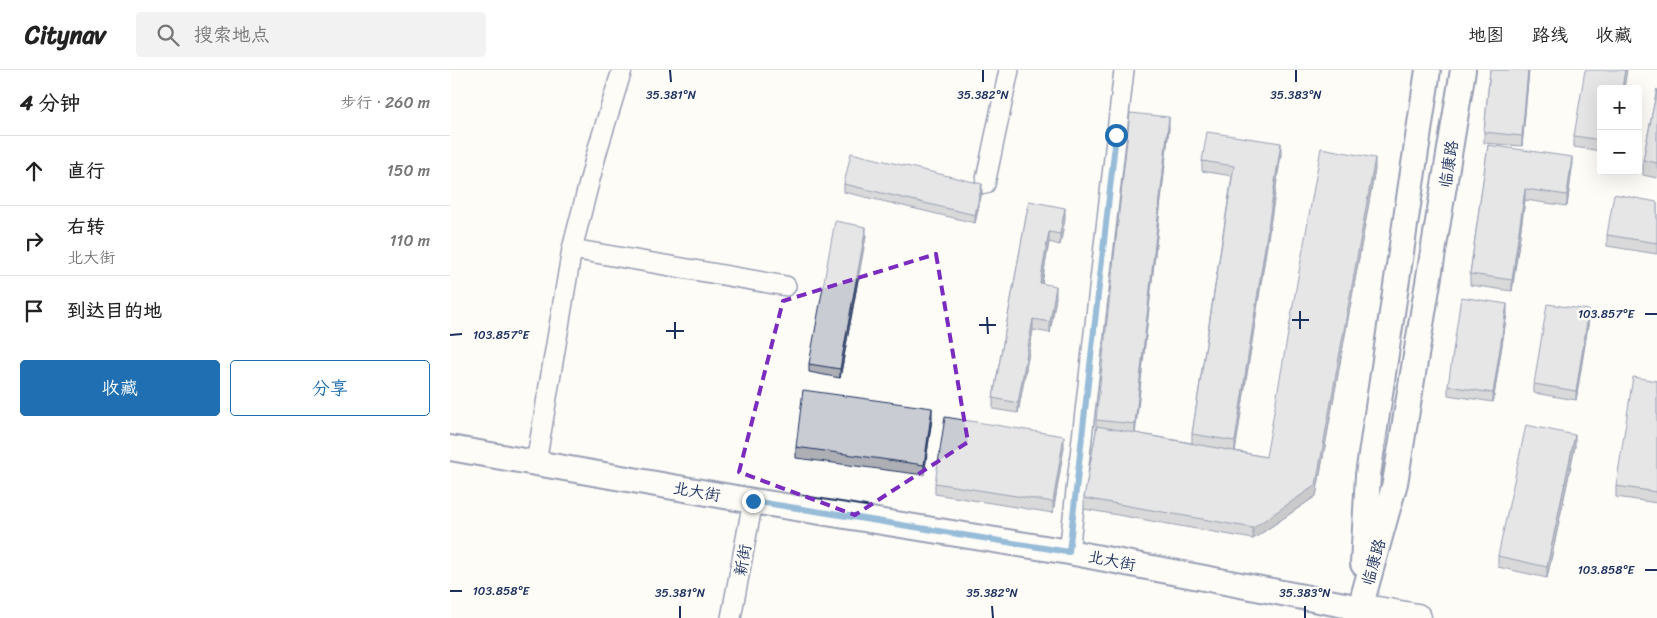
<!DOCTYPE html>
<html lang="zh">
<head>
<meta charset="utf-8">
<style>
	body { margin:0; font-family:Sriracha,"LXGW WenKai TC",sans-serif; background:#f2f2f2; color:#222 }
	.controls { position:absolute; right:15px; top:15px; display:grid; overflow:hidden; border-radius:5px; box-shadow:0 5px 20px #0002 }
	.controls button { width:45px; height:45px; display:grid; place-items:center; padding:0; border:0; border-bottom:1px solid #e0e0e0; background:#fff; color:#222; font:25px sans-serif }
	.stop { position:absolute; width:15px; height:15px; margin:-11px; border:4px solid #1f6fb2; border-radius:50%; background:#fff }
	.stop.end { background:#1f6fb2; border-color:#fff; box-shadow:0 1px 5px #0008 }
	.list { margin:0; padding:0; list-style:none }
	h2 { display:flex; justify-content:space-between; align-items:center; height:65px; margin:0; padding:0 20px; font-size:21px }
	h2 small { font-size:16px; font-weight:400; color:#767676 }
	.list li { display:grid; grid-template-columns:32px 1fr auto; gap:15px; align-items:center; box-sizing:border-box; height:70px; padding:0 20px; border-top:1px solid #e0e0e0 }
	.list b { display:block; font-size:19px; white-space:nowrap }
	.list p { margin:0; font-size:16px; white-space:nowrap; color:#767676 }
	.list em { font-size:16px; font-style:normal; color:#767676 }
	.actions { display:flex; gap:10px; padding:15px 20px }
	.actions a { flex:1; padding:11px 0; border:1px solid #1f6fb2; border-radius:5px; text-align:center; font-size:18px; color:#1f6fb2 }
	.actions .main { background:#1f6fb2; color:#fff }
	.icon { flex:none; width:28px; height:28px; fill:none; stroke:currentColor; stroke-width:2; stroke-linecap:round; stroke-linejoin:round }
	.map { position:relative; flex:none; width:1207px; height:548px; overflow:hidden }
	header { display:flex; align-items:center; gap:30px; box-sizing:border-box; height:70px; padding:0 25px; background:#fff; border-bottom:1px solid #e0e0e0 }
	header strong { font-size:24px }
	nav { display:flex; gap:28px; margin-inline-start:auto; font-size:18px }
	.search { width:350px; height:45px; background:#f2f2f2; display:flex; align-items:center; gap:12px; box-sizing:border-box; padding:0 18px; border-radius:5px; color:#767676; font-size:19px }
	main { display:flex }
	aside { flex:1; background:#fff }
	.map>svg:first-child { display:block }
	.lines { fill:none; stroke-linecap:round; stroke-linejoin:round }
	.minor-casing { stroke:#1b2f5e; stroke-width:22 }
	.major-casing { stroke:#1b2f5e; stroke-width:28 }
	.highway-casing { stroke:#1b2f5e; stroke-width:31 }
	.minor { stroke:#fdfcf7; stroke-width:19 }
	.major { stroke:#fdfcf7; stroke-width:24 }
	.highway { stroke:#fdfcf7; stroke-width:28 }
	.wall { fill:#adafb5; stroke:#1b2f5e }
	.shaded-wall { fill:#8d8f94; stroke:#1b2f5e }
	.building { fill:#c9ccd3; stroke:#1b2f5e }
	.route { stroke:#1f6fb2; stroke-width:6 }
	.marked { fill:none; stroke:#7b2cbf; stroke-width:4; stroke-dasharray:10 6; stroke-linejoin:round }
	.ticks { fill:none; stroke:#1b2f5e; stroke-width:2 }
	.labels { text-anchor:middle; stroke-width:5; stroke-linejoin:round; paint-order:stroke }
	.street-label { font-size:16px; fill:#1b2f5e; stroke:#fdfcf7 }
	.ticks-label { font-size:12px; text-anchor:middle; fill:#1b2f5e; stroke:#fdfcf7; stroke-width:5; stroke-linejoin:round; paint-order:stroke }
</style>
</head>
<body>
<header>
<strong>Citynav</strong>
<div class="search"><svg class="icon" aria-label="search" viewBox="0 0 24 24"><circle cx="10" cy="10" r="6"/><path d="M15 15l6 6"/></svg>搜索地点</div>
<nav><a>地图</a><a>路线</a><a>收藏</a></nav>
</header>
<main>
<aside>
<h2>4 分钟<small>步行 · 260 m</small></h2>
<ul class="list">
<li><svg class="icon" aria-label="ahead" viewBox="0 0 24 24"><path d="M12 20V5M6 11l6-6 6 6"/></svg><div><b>直行</b></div><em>150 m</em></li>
<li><svg class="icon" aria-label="right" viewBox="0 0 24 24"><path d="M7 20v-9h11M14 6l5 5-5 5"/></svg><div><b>右转</b><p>北大街</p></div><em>110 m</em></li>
<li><svg class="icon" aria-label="arrive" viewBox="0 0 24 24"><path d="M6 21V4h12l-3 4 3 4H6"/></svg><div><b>到达目的地</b></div></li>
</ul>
<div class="actions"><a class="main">收藏</a><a>分享</a></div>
</aside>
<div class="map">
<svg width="1207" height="548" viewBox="0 0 1207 548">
	<rect width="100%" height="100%" fill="#fdfcf7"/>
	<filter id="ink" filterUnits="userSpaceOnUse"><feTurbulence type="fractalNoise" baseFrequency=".02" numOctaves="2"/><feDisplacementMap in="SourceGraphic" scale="10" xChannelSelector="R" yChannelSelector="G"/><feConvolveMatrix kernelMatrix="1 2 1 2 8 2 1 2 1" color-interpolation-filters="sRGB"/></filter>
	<g filter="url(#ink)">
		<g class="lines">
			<g class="minor-casing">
				<path id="minor" d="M535,114l24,-114
					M122,179l214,37
					M86,393l36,-214 26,-101 24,-78
					M619,482l55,-482
					M281,548l22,-117"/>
			</g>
			<g class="major-casing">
				<path id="major" d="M0,378l303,53 316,51 291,56
					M913,494l5,-89 60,-405
					M910,538l35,-125 68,-413"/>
			</g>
			<g class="highway-casing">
				<path id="highway" d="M907,548l3,-10 57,10"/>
			</g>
			<use href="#minor" class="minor"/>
			<use href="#major" class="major"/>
			<use href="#highway" class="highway"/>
		</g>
		<path class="wall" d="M1040,0h39l-7,76 -38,-3v-11z
			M1151,19v62l-27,-4v-11z
			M1207,19v89l-14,-3v-15z
			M719,58l-34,305 57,10v-9l40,-258 -30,-5v-10l79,-7 -46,297 31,6 109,-288 -59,327 -63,43 -169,-30v-11l12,-67v-11z
			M1038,75l84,23 -5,38 -42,-6 -13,91 -42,-6v-11z
			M394,114l138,8 -7,31 -131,-31z
			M579,131l36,18 -5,26 -11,-3 -7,41 14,14 -6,36 -17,-3 -15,83 -25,-4v-11z
			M1207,132v52l-50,-8v-11z
			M416,166l-26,142 -31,-6v-8z
			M1057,243l-14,89 -45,-7v-9z
			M1139,249l-13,81 -42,-7v-9z
			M1207,311v122l-41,-6v-11z
			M482,348l-8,57 -128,-17v-11z
			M1125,376l-28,132 -49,-11v-11z
			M614,377l-11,66 -118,-19v-11z"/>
		<path class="shaded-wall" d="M1078,0h1l-7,76v-10z
			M1175,0h2l-3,19h-2z
			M719,47v11l-34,307v-11z
			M831,73v11l-46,298v-11z
			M1122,87v11l-5,38v-11z
			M925,88v11l-59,327 -63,43v-11z
			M532,114v8l-7,31v-8z
			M1075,119v11l-13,91v-11z
			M615,138v11l-5,26v-11z
			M416,157v9l-26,142v-9z
			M599,162v10l-9,52v-11z
			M606,216v11l-6,36v-11z
			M1057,234v9l-14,89v-9z
			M1139,240v9l-13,81v-9z
			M583,249v11l-15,83v-10z
			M482,338v10l-8,57v-10z
			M1125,365v11l-28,132v-11z
			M614,366v11l-11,66v-11z"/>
		<path class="building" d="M1040,0h38l-6,66 -38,-4z
			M1135,0h40l-3,19h-21v51l-27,-4z
			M1207,19v74l-14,-3z
			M680,43l39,4 -34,307 -39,-4z
			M757,62l74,11 -46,298 -43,-7 42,-268 -32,-5z
			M1038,75l84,12 -5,38 -42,-6 -13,91 -42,-6z
			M871,78l54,10 -59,327 -63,43 -169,-30 13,-72 169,31z
			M401,83l131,31 -7,31 -131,-31z
			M1164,124l43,8v41l-50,-8z
			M579,131l36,7 -5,26 -11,-2 -9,51 16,3 -6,36 -17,-3 -15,84 -25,-5z
			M385,151l31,6 -26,142 -31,-5z
			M1011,227l46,7 -14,89 -45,-7z
			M1097,234l42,6 -13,81 -42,-7z
			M1183,307l24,4v111l-41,-6z
			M353,320l129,18 -8,57 -128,-18z
			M495,347l119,19 -11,66 -118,-19z
			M1076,355l49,10 -28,132 -49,-11z"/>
	</g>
	<g class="lines" filter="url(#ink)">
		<path class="route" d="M303,431l316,51 47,-417"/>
	</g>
	<path d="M0 0H1207V548H0ZM486,184l32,188 -113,73 -116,-43 44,-171z" fill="#fdfcf7" fill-opacity=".55" fill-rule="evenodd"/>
	<path class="marked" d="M486,184l32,188 -113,73 -116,-43 44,-171z"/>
	<path class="ticks" d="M220,0l1,12M533,0v12M846,0v12M850,241v18M1195,244h12M537,247l1,17M842,250h17M225,252v17M529,255h17M216,261h18M0,265l12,-1M1195,500h12M0,521h12M230,536v12M542,536l1,12M855,536v12"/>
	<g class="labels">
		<g class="street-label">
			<text transform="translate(998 94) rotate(-81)" y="6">临康路</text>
			<text transform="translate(247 421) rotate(10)" y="6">北大街</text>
			<text transform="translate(292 490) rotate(-80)" y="6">新街</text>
			<text transform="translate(662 490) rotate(11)" y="6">北大街</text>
			<text transform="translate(923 492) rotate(-74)" y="6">临康路</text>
		</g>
	</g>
	<g class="ticks-label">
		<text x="221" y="29">35.381°N</text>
		<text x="533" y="29">35.382°N</text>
		<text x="846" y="29">35.383°N</text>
		<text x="1156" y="248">103.857°E</text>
		<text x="51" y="269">103.857°E</text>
		<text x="1156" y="504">103.858°E</text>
		<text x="51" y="525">103.858°E</text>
		<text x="230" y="527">35.381°N</text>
		<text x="542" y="527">35.382°N</text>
		<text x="855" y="527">35.383°N</text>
	</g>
</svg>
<div class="controls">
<button>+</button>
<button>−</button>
</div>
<div class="stop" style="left:666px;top:65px"></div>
<div class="stop end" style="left:303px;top:431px"></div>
</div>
</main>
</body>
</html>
